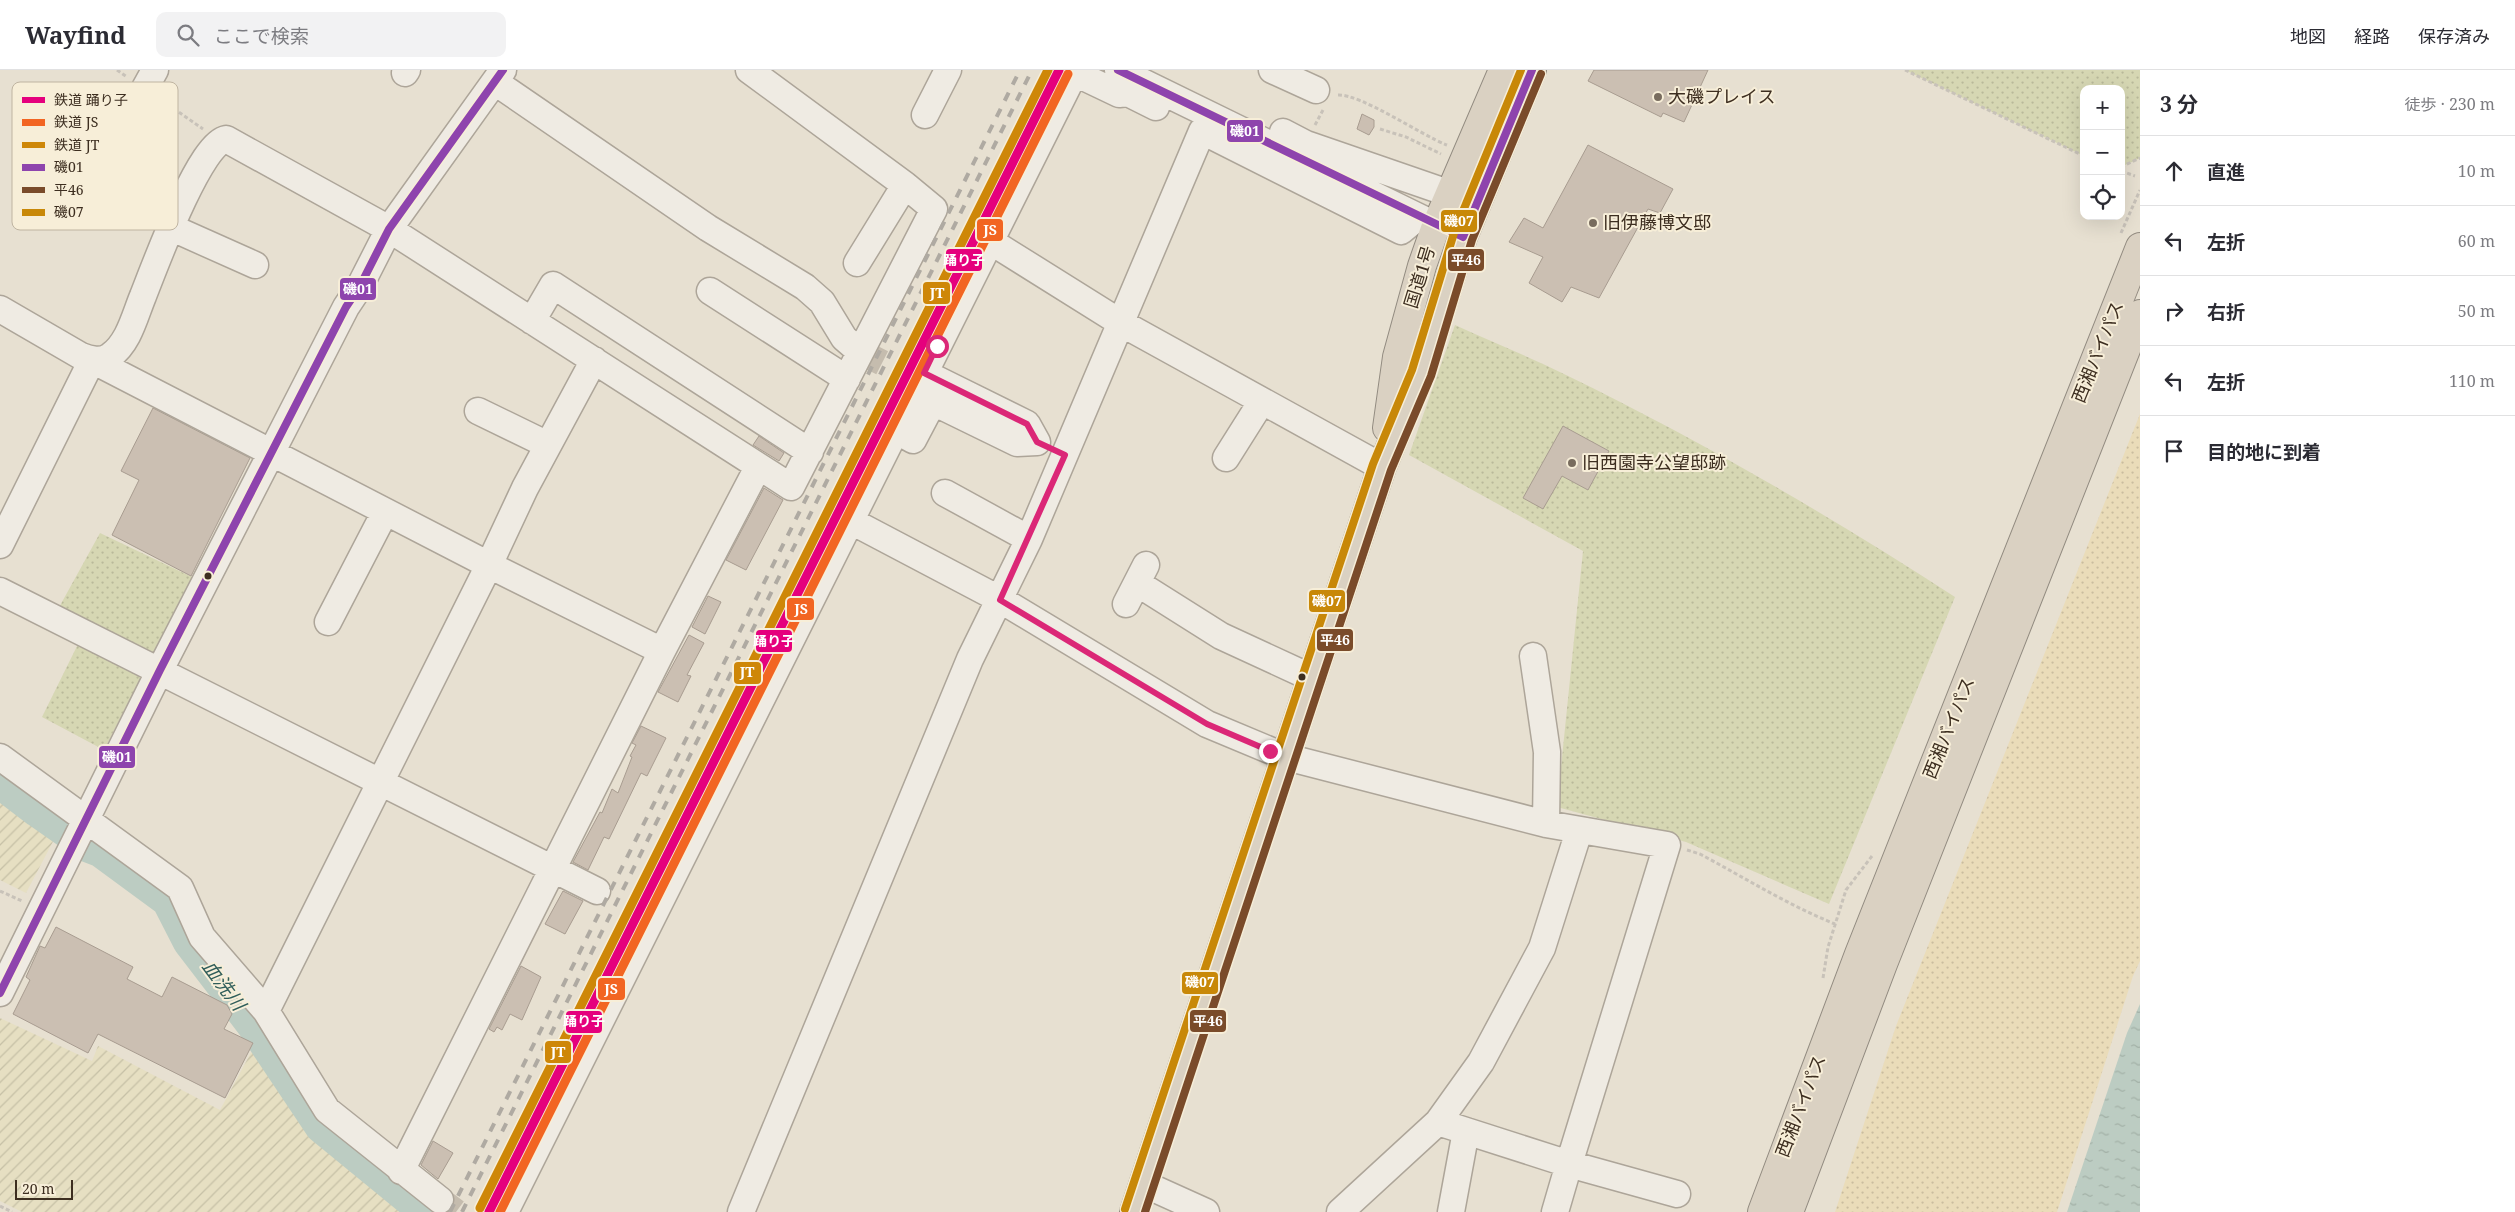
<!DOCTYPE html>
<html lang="ja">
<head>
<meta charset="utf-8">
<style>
	body { margin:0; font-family:"Noto Serif","Noto Sans JP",serif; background:#f2f2f3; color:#2b2b33 }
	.controls { position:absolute; right:15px; top:15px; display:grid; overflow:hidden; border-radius:10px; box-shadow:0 5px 20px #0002 }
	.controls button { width:45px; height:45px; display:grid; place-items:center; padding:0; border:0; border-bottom:1px solid #e1e1e2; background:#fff; color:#2b2b33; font:25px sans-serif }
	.scale { position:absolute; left:15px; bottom:12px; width:58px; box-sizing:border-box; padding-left:5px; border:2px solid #3d2e20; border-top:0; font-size:14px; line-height:18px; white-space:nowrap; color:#3d2e20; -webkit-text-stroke:4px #f7eed8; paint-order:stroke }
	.stop { position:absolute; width:15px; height:15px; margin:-11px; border:4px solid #db2777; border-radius:50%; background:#fff }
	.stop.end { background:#db2777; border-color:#fff; box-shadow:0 1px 5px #0008 }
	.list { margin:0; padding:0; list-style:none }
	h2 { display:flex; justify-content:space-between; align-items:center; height:65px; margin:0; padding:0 20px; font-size:21px }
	h2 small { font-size:16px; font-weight:400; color:#7c7c81 }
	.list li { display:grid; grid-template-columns:32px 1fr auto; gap:15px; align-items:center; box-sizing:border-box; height:70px; padding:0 20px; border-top:1px solid #e1e1e2 }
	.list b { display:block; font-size:19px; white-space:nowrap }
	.list em { font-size:16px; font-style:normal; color:#7c7c81 }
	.icon { flex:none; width:28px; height:28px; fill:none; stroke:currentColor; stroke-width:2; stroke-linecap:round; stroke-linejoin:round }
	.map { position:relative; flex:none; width:2140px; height:1142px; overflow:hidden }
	header { display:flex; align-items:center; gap:30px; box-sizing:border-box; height:70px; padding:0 25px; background:#fff; border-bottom:1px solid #e1e1e2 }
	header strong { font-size:24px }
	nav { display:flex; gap:28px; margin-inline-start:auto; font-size:18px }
	.search { width:350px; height:45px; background:#f2f2f3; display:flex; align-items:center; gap:12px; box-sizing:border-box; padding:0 18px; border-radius:10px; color:#7c7c81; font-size:19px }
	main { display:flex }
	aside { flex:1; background:#fff }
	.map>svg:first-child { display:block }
	.farmland { fill:url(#farmland-furrows) }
	.green { fill:url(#green-dots) }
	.sand { fill:url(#sand-dots) }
	.water { fill:url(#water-ripples) }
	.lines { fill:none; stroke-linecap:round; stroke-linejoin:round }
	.river { stroke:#bcccc2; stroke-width:35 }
	.building { fill:#cbbfb2; stroke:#a89c90 }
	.minor-tunnel { stroke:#c5bcae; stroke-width:26; stroke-dasharray:26 13; stroke-linecap:butt }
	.minor-casing { stroke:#ada599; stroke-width:29 }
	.highway-casing { stroke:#928b80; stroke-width:30 }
	.path { stroke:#c8c2b9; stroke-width:3; stroke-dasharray:4 2.5; stroke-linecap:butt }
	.minor { stroke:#efebe3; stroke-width:26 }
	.highway { stroke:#dad1c2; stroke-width:28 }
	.rail { stroke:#afaaa2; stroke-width:4; stroke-dasharray:9 9; stroke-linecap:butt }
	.bus-1-casing { stroke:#f7eed8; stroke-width:11 }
	.bus-2-casing { stroke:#f7eed8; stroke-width:11 }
	.bus-3-casing { stroke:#f7eed8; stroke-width:11 }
	.bus-1 { stroke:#8e44ad; stroke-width:8 }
	.bus-2 { stroke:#7a4b2a; stroke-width:8 }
	.bus-3 { stroke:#c88808; stroke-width:8 }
	.rail-1-casing { stroke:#f7eed8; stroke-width:12 }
	.rail-2-casing { stroke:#f7eed8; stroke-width:12 }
	.rail-3-casing { stroke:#f7eed8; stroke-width:12 }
	.rail-1 { stroke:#e5007d; stroke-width:9 }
	.rail-2 { stroke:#f26522; stroke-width:9 }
	.rail-3 { stroke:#ce8708; stroke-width:9 }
	.route { stroke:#db2777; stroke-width:6 }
	.poi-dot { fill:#786c5e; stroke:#f7eed8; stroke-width:2 }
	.bus-dot { fill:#3d2e20; stroke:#f7eed8; stroke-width:2 }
	.labels { text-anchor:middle; stroke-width:4; stroke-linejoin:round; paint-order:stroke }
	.poi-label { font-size:18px; fill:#3d2e20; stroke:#f7eed8; text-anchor:start }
	.street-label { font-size:18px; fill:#3d2e20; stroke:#f7eed8 }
	.water-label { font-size:19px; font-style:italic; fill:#2f5d5a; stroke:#f7eed8 }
	.key { fill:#f7eed8; stroke:#bfb4a1; stroke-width:1 }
	.key-label { font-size:14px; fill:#3d2e20 }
	.line-badge { stroke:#f7eed8; stroke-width:2 }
	.badge-label { font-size:14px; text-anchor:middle; font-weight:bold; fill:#fff }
</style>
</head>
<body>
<header>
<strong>Wayfind</strong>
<div class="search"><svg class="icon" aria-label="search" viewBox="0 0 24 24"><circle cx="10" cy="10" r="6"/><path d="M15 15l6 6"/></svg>ここで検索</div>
<nav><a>地図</a><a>経路</a><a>保存済み</a></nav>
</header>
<main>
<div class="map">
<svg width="2140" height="1142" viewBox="0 0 2140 1142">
	<defs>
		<pattern id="farmland-furrows" width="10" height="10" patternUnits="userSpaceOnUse" patternTransform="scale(1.25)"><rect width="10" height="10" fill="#e6dfc2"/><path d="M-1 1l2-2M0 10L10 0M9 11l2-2" fill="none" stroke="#c6c0a6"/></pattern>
		<pattern id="green-dots" width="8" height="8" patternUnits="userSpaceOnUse" patternTransform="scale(1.25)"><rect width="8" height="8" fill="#d6d7b3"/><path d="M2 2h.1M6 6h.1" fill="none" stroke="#b9b99a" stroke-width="1.8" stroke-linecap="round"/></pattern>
		<pattern id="sand-dots" width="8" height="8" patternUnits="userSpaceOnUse" patternTransform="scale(1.25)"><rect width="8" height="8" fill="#eadcb9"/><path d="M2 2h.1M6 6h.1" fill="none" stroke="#cabd9f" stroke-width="1.8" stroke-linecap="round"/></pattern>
		<pattern id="water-ripples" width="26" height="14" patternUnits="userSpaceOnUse" patternTransform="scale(1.25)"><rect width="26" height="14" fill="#bcccc2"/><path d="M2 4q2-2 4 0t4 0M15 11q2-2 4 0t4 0" fill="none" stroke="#a2b0a6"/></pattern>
	</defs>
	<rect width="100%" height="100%" fill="#e7e0d1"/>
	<path class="farmland" d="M0,722l58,40 -32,61 -26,-13z
		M0,948l92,43 6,-15 122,64 35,-65 58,86 89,81h-380l-22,-11z"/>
	<path class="green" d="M1905,0h235v88l-19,9v-78h-37v67z
		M1455,255c37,17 75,32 111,50 134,65 264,141 389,222l-126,307 -143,-62 -129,-35 26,-256 -174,-96z
		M100,463l92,44 -42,82 -93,-48z
		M82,566l64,32 -42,82 -62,-33z"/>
	<path class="sand" d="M2140,344v547l-7,15 -76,236h-222l61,-186z"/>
	<path class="water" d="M2140,934v208h-73l60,-179z"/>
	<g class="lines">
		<path class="river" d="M0,711l38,29 50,35 13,5 68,50 21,41 65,85 67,100 105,86"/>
	</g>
	<path class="building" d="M1594,0h114l-24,52 -21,-9 -2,4 -73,-36z
		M1362,44l12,6v7l-5,8 -12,-6z
		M1588,75l85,44 -13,24 -12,-4 -49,89 -28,-11 -9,15 -33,-19 14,-26 -34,-15 15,-24 19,10z
		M153,338l97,50 -59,118 -79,-41 27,-55 -18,-9z
		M1563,356l46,25 -21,39 -26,-14 -19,33 -20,-11z
		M759,366l25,17 -5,8 -26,-16z
		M764,418l19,12 -37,70 -20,-10z
		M708,526l13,6 -16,32 -13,-7z
		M689,565l15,8 -17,32 4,1 -13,26 -20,-10z
		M641,656l25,12 -19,38 -6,-3 -32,66 -5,-2 -16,33 -15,-8 27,-50 2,1 10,-24 6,4 14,-36 -2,-1 6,-11 -4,-2z
		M563,821l20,10 -18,33 -20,-10z
		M56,857l77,40 -6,12 35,18 10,-20 55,28 5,9 -8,15 29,14 -28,55 -127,-64 -10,19 -75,-39 17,-34 -4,-3 14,-31 5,2z
		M521,896l20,11 -19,43 -12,-6 -8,16 -5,-3 -3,5 -5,-3z
		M433,1071l20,12 -15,26 -17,-14z"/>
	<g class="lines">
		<path class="minor-tunnel" d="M859,281l65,33
			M440,1130l16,12"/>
		<g class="minor-casing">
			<path id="minor" d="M1118,0l313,153
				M1272,0l44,20
				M405,3l2,-3
				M1075,3l44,21 9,-1 28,14
				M495,12l213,146 97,59 17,15 22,36 15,13
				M145,18l10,-18
				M925,45l23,-45
				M1283,62l23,12 145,50
				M170,157l85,38
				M990,171l131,82 261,144
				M857,193l48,-78
				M710,221l137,88
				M0,239l81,47c9,4 21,6 29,0 19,-13 25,-41 33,-60 11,-28 57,-153 83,-157l163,90 402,258 143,-278 -29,-24 -156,-115
				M532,251l21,-36 257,167
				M478,341l70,34
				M895,360l18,10 20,-38 84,41 20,-1 -10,-18 -103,-51
				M1226,388l36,-57
				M945,423l84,46
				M851,451l150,79 206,124 79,33 260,67 121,21 -98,319 -131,-42
				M0,475l92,-185 397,205 173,86
				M1137,513l84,53 91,42
				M0,521l597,300
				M1126,534l20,-39
				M328,552l57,-110
				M1533,586l14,96 -1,72
				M0,687l180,131 22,49 64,74 61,99 113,90
				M0,923l160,-323 186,-363 14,-21 29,-57 114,-159
				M266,941l223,-446 36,-77 69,-128
				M401,1101l261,-520 96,-184
				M1144,1114l62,28
				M505,1142l571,-1142
				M741,1142l229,-553 59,-120 173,-408 199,100 17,-14
				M1340,1142l98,-90 43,-60 61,-114 37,-117
				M1451,1142l15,-81
				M1555,1142l14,-48 108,30"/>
		</g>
		<g class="highway-casing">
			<path id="highway" d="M1387,358l10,-71 25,-91 14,-40 67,-156
				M1134,1142l248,-745 39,-94 42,-136 69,-167
				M1762,1142l97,-258 281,-707
				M1789,1142l94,-248 257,-650"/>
		</g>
		<path class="path" d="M117,0l10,7
			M1905,0l179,86
			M1338,25c23,-1 83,40 109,50
			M163,31l40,28
			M1315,55l8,-15
			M1380,59l26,8 35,17
			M2121,97l19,-9
			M2121,101l14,5
			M2121,163l19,-43
			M1687,780l13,4c45,24 88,51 135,70
			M0,821l22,10
			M1823,908l5,-31 18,-57 26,-34
			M0,1136l12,6"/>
		<use href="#minor" class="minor"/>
		<use href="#highway" class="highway"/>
		<path class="rail" d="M450,1142l570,-1142
			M462,1142l570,-1142"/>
		<g class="bus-1-casing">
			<path id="bus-1" d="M1118,0l345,167 69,-167
				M0,923l160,-323 186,-363 14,-21 29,-57 114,-159"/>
		</g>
		<g class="bus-2-casing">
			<path id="bus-2" d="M1145,1142l246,-742 40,-94 41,-136 69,-166"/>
		</g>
		<g class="bus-3-casing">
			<path id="bus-3" d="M1125,1139l248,-745 39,-94 42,-137 67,-163"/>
		</g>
		<use href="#bus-1" class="bus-1"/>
		<use href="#bus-2" class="bus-2"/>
		<use href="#bus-3" class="bus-3"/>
		<g class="rail-1-casing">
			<path id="rail-1" d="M489,1142l570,-1142"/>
		</g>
		<g class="rail-2-casing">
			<path id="rail-2" d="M500,1142l568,-1138"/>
		</g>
		<g class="rail-3-casing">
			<path id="rail-3" d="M480,1138l568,-1138"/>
		</g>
		<use href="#rail-1" class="rail-1"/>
		<use href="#rail-2" class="rail-2"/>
		<use href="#rail-3" class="rail-3"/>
	</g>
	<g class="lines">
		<path class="route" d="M937,276l-13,27 103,51 10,18 28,13 -65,145 207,124 63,27"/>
	</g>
	<g class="poi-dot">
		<circle cx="1658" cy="27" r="5"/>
		<circle cx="1593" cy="153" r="5"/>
		<circle cx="1572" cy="393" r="5"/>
	</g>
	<g class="bus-dot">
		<circle cx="208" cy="506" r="4.5"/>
		<circle cx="1302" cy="607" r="4.5"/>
	</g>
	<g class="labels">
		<g class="poi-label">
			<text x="1668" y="33">大磯プレイス</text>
			<text x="1603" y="159">旧伊藤博文邸</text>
			<text x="1582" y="399">旧西園寺公望邸跡</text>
		</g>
		<g class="street-label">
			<text transform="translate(1420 207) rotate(-73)" y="6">国道1号</text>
			<text transform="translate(2098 282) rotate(-68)" y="6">西湘バイパス</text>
			<text transform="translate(1949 658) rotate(-68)" y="6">西湘バイパス</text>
			<text transform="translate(1801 1036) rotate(-69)" y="6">西湘バイパス</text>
		</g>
		<g class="water-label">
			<text transform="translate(224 915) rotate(53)" y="7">血洗川</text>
		</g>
	</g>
	<rect x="12" y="12" width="166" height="148" rx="8" class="key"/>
	<rect x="22" y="27" width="23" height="6" fill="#e5007d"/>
	<rect x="22" y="49" width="23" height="7" fill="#f26522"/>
	<rect x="22" y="72" width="23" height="6" fill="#ce8708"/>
	<rect x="22" y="94" width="23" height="7" fill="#8e44ad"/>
	<rect x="22" y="117" width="23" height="6" fill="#7a4b2a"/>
	<rect x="22" y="139" width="23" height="7" fill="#c88808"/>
	<g class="key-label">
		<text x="54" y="35">鉄道 踊り子</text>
		<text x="54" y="57">鉄道 JS</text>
		<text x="54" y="80">鉄道 JT</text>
		<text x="54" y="102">磯01</text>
		<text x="54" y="125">平46</text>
		<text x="54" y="147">磯07</text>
	</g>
	<g class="line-badge">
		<rect x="1226" y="49" width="38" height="24" rx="5" fill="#8e44ad"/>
		<rect x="1440" y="139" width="38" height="24" rx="5" fill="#c88808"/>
		<rect x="976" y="148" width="28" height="24" rx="5" fill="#f26522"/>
		<rect x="1447" y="178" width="38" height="24" rx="5" fill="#7a4b2a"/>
		<rect x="945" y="178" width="38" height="24" rx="5" fill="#e5007d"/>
		<rect x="339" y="207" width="38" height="24" rx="5" fill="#8e44ad"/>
		<rect x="922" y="211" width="29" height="24" rx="5" fill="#ce8708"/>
		<rect x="1308" y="519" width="38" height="24" rx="5" fill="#c88808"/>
		<rect x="786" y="527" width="29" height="24" rx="5" fill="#f26522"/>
		<rect x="1316" y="558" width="38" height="24" rx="5" fill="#7a4b2a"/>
		<rect x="755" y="559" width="38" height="24" rx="5" fill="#e5007d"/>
		<rect x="733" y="591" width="29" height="24" rx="5" fill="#ce8708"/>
		<rect x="98" y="675" width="38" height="24" rx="5" fill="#8e44ad"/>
		<rect x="1181" y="901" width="38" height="24" rx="5" fill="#c88808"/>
		<rect x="597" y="907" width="29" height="24" rx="5" fill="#f26522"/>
		<rect x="1189" y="939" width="38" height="24" rx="5" fill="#7a4b2a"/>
		<rect x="565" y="940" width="38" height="24" rx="5" fill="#e5007d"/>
		<rect x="544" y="970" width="28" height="24" rx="5" fill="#ce8708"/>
	</g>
	<g class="badge-label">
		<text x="1245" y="66">磯01</text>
		<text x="1459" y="156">磯07</text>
		<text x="990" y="165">JS</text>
		<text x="1466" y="195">平46</text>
		<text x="964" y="195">踊り子</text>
		<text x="358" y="224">磯01</text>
		<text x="937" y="228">JT</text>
		<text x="1327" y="536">磯07</text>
		<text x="801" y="544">JS</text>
		<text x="1335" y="575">平46</text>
		<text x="774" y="576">踊り子</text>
		<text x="747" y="607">JT</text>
		<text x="117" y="692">磯01</text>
		<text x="1200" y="917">磯07</text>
		<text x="611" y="924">JS</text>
		<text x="1208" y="956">平46</text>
		<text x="584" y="956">踊り子</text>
		<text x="558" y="987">JT</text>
	</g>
</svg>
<div class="controls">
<button>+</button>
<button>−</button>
<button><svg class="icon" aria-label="locate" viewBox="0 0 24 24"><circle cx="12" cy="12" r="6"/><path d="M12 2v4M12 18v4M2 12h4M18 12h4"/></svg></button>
</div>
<div class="scale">20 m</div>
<div class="stop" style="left:937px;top:276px"></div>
<div class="stop end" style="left:1270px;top:681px"></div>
</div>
<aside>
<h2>3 分<small>徒歩 · 230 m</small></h2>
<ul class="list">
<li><svg class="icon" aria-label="ahead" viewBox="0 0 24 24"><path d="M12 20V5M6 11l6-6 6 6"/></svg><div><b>直進</b></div><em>10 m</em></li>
<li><svg class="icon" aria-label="left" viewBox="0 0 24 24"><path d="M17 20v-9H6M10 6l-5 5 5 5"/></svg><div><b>左折</b></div><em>60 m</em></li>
<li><svg class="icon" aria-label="right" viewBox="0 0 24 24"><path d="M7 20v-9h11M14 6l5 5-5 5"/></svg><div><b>右折</b></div><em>50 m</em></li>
<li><svg class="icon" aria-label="left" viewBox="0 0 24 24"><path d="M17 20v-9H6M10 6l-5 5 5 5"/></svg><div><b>左折</b></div><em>110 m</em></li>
<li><svg class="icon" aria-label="arrive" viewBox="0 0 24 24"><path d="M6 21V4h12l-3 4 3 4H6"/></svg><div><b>目的地に到着</b></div></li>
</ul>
</aside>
</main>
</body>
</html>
